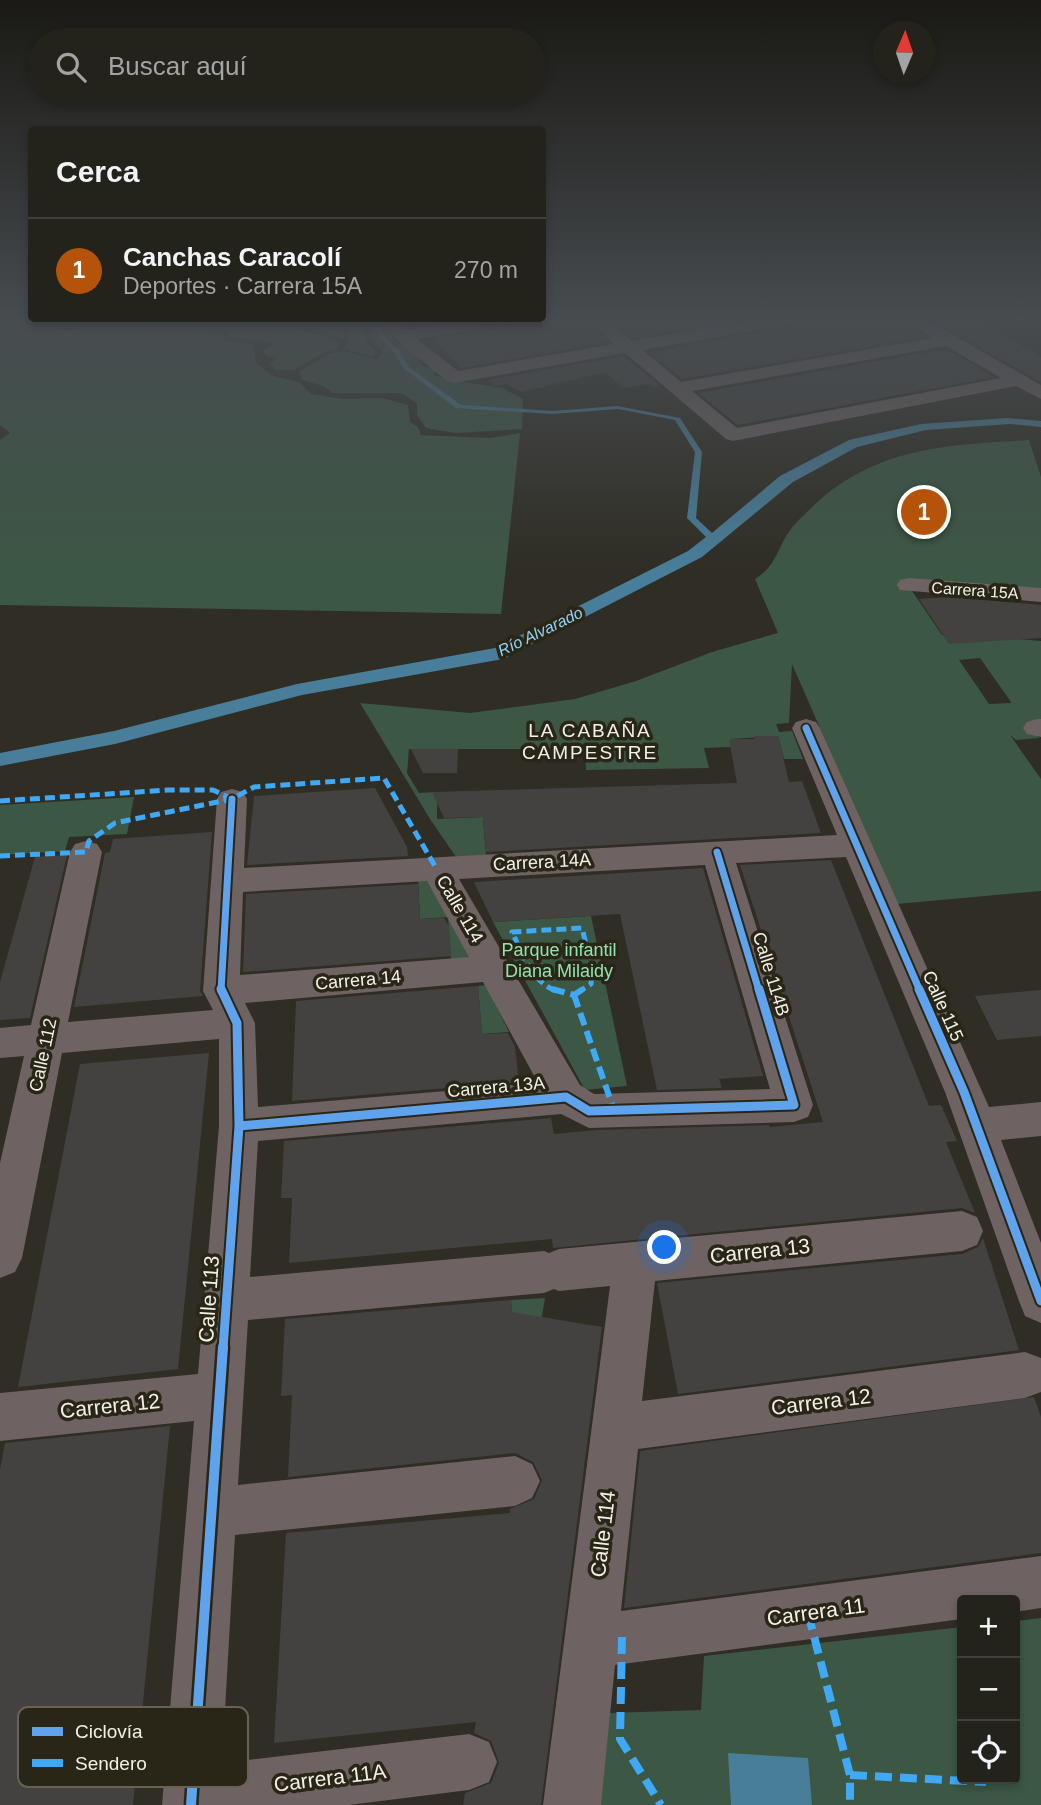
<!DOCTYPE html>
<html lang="es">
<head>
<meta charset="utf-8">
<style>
	body { margin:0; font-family:Helvetica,sans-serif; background:#2b2a24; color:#f1f3f6 }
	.controls { position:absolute; right:21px; bottom:21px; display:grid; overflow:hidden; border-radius:7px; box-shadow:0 4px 10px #0003 }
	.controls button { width:63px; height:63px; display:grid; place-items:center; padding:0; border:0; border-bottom:2px solid #403f3a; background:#23221b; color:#f1f3f6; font:35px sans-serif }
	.compass { position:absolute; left:873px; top:21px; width:63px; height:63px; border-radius:50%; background:#23221b; box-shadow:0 4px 10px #0003; rotate:2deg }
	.you { position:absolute; left:665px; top:1248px; width:24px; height:24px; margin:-18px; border:5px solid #fff; border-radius:50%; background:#1a73e8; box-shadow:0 0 0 10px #1a73e833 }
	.badge { display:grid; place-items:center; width:46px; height:46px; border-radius:50%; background:#b45309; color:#fff; font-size:23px; font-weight:700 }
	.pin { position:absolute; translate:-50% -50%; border:4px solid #fff; box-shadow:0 2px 7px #0006 }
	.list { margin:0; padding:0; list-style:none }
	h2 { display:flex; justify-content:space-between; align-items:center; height:91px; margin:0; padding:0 28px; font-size:30px }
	h2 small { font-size:23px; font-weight:400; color:#a3a4a3 }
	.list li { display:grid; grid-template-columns:46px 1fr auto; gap:21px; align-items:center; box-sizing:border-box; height:105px; padding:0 28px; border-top:2px solid #403f3a }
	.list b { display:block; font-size:26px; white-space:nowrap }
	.list p { margin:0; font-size:23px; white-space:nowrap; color:#a3a4a3 }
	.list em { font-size:23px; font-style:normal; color:#a3a4a3 }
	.icon { flex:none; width:38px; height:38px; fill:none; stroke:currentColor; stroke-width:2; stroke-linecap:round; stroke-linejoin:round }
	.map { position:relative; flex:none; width:1041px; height:1805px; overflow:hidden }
	.search { position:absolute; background:#23221b; box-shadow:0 4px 10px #0003; left:28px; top:28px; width:518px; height:77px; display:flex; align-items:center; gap:18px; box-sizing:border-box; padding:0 24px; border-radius:38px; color:#a3a4a3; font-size:26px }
	.panel { position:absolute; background:#23221b; box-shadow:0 4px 10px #0003; left:28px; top:126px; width:518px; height:196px; border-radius:7px }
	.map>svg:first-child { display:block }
	.green { fill:#3c5744; fill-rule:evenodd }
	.water { fill:#487e99 }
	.building { fill:#444241 }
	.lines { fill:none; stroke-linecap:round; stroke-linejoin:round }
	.street { fill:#6e6262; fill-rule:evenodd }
	.quiet-far2 { stroke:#3fa9f5; stroke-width:5; stroke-dasharray:10 5; stroke-linecap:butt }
	.quiet-far1 { stroke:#3fa9f5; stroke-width:6; stroke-dasharray:13 6; stroke-linecap:butt }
	.quiet { stroke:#3fa9f5; stroke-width:8; stroke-dasharray:17 8; stroke-linecap:butt }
	.cycleway-far2-casing { stroke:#292617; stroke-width:11 }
	.cycleway-far1-casing { stroke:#292617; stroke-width:13 }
	.cycleway-casing { stroke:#292617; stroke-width:15 }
	.cycleway-far2 { stroke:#60a3ed; stroke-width:7 }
	.cycleway-far1 { stroke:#60a3ed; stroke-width:9 }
	.cycleway { stroke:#60a3ed; stroke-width:10 }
	.labels { text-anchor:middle; stroke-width:7; stroke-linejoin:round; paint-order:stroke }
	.far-street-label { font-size:16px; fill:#f3f1e7; stroke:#292617 }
	.far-water-label { font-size:16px; font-style:italic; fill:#8fd3f9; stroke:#292617 }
	.street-label { font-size:18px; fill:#f3f1e7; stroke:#292617 }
	.park-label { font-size:18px; fill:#91e3af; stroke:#292617 }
	.neighbourhood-label { font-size:19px; letter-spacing:2px; fill:#f3f1e7; stroke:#292617 }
	.near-street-label { font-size:21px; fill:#f3f1e7; stroke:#292617 }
	.key { fill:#292617; stroke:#666355; stroke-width:2 }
	.key-label { font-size:19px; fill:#f3f1e7 }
</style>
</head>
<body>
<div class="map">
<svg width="1041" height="1805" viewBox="0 0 1041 1805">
	<rect width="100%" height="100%" fill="#2f2d24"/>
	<path class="green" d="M21,318v7l49,5 44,-10 19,5 25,-6 19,-1 26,8 21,-1 -17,6 17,3 -2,6 31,4 3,19 15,12 29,8 11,11 32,5 39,-1 26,7 2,17 8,5 3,8 69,3 30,-5 -19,181 -501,-9v-165l10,-7 -10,-8v-104l11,1z
		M26,318h60l4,2 -5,6 -20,2 -39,-6z
		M183,319h96l-2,3 21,3v4l42,12 -3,10 -12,1 -32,18h-18l-5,-6 7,-7 -10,-1 -4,-5 12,-8 -48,-7 3,-5 -15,-1 14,-4 5,-6 -34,4z
		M284,319c16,-1 26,4 41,7 7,2 11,-1 18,1l1,12 -40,-12 -1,-3 -20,-4z
		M314,319h28l21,11 4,12 10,11 -4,4 -29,-8 4,-8 1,-14c-12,-4 -23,-4 -35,-8z
		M347,319l34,2 14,20 16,10 12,15 14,2 -4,7 12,3 16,-1 2,5 39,6 21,11 -1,30 -66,4 -30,-5 -9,-13v-12l-16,-10h-68l-10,-7 -20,-6 -4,-8 30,-18 13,-3 34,8 7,-7 -11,-11 -4,-13z
		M1029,440l12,37v116l-135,-11 36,53 22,-1 77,7v83l-11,2 9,12 -23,2 -6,-5 31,44v112l-144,13 -105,-240 -3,59 -13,1 3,8 13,-1 11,28h-19l-6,-23 -48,3 1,8 -27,1 5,20 -123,2 -1,-21h-176l-2,24 12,20 18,-1v27l46,-2 3,38 -30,2 -26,-38 -70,-116 110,10 105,-14 61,-18 76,-29 66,-19 -23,-54c21,-13 21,-27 33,-46 5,-8 12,-14 18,-20 64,-66 138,-68 223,-73zM980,658l31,44v1l-22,1 -30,-44z
		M134,797l-7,37 -58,3 -4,14 -65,4v-50z
		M426,878l47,81 -22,1 -3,-43 -28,2 -2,-40z
		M591,916l36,170 -42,4 -92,-168z
		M486,985l23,47 -27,2 -4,-48z
		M545,1298l-13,77 -15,1 -6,-76z
		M1041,1618v187h-442l11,-92 91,-3 3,-54 258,-29v152h53v-158z"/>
	<path class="water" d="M360,319h7l12,6 7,14 14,12 9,16 52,38 92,6 64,-5 63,12 22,34 -6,66 16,15 68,-57 69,-36 72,-16 86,-6 34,3v6l-31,-3 -84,6 -69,17 -64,35 -91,75 -199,102 -201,36 -187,49 -115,22v-13l114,-22 183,-47 198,-36 193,-97 18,-14 -19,-19 8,-66 -20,-32 -57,-11 -66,5 -96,-6 -53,-40 -9,-16 -13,-12 -7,-14z
		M728,1753l80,5 4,47h-81z"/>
	<path class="building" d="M526,318h58l24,24 -147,26 -27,-29 81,-13z
		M608,318h145l-120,20z
		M806,318h94l25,19 -243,42 -33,-27 146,-26z
		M928,318h43l70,39v25z
		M946,349l48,28 -256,48 -40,-32z
		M624,356l36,30 -7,1 -4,-3 -26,4 -18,-16 -84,20 -15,-8 -11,2 -7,-6z
		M949,597l92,8v33l-92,6 -30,-45z
		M754,736h24l11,46 13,-1 19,52 -335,19 -3,-35 -39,1 -12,-26 305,-9 -8,-44h26z
		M411,749h47l-1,24h-34z
		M375,788l32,59 1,9 -161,9 7,-69z
		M212,832l-12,159 3,5 -129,11 31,-154 5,-1 3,-13z
		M67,855l-37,163 -30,2v-38l35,-125z
		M831,860l98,246 12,-1 16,36 -11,1 29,71 -13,-5 -409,40 -1,-9 -263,24 3,-65h-11l3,-57 267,-23 3,16 43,-4 172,-5 1,2 53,-5 -83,-257z
		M703,868l60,208 -44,3 3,9 -65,2 -37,-176 -127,8 -19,-40z
		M418,884l2,35 24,-1 5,8 2,30 -208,16 3,-78z
		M478,986l4,48 26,-1 7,14 4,35 -227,19 4,-100z
		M1041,990v46l-44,4 -22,-44z
		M209,1053l-31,316 -160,18 62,-323z
		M983,1238l36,112 -341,44 -21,-111 305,-29 16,-7z
		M511,1300l1,12 90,15 -61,478h-78l2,-12 26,-10 8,-20 -8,-22 -17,-8 2,-11 -202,21 12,-210 224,-20v-4l24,-10 8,-19 -9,-18 -18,-9 -227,24 4,-82 -11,1 4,-77z
		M1034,1397l7,20v136l-417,55 16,-157z
		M170,1426l-37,379h-133v-336l5,-26z"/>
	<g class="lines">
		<path class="street" d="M378,318h18l10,12 73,-12h44l-8,5 -98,16 41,32 156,-27 -28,-26h18l28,23 135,-23h37l-9,5 -152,27 38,32 251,-44 -30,-20h21l118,67v14l-25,-13 -283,55 -7,-2 -101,-86 -171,30 -7,-2 -51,-41zM946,346l55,32 -264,50 -45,-37z
			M909,578l132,10v14l-141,-12 -3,-5 3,-5z
			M806,719l10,3 4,6 169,379 52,-5v34l-40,4 40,103v80l-16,-7 -6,-15 -74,-209 -99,-235 -110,6 77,242 -5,12 -14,5 -205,6 -28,-14 -303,27 -8,136 294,-26 5,2 10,-4 403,-38 15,6 6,14 -6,14 -15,6 -307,30 -13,120 383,-49 16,6v34l-16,6 -387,51 -17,162 420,-55v52l-26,4v-12h-53v19l-347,46 -14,140h-58l67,-519 -51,5 -5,-2 -10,4 -296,27 -10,165 277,-29 17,8 8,17 -8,17 -17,8 -280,29 -13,228 247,-29 20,8 8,20 -8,20 -20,8 -120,15h-187l32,-384 -194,20v-48l198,-19 21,-248v-87l-157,14 -40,205 -7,14 -15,6v-115l24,-107 -24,2v-30l31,-3 39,-173 5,-8 11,-3 11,3 5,8 -34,170 145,-12 -10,-19 14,-192 4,-7 11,-3 11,3 4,7 -3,69 593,-33 -45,-107 4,-6zM705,865l65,224 -176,5 -14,-9 -121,-206zM427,881l42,76 -229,18 3,-83zM483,982l55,101 -280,24 -3,-84 -10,-20z
			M1037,719h4v18l-14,-3 -4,-6 4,-6z"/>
		<path class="quiet-far2" d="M0,801l168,-11h45l19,9
			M0,856l86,-4 3,-11 26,-18 117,-24 22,-12 130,-9 52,90
			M556,991c-25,-10 -33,-36 -44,-59l70,-4 10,41 -1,15 -11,7"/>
		<path class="quiet-far1" d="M552,989l22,6
			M574,995l40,115
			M574,995l9,-6"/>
		<path class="quiet" d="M808,1613l42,162v30
			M622,1637l-2,102 41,66
			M850,1775l136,7"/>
		<g class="cycleway-far2-casing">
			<path id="cycleway-far2" d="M806,728l114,263
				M717,852l42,139
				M221,991l11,-192"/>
		</g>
		<g class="cycleway-far1-casing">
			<path id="cycleway-far1" d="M221,989l16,34 2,103 -16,223
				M919,989l45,103 77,209
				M239,1126l327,-29 23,14 205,-6 -35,-116"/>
		</g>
		<g class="cycleway-casing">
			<path id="cycleway" d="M191,1805l32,-458"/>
		</g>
		<use href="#cycleway-far2" class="cycleway-far2"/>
		<use href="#cycleway-far1" class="cycleway-far1"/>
		<use href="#cycleway" class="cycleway"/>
	</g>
	<linearGradient id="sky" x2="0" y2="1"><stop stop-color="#1a1914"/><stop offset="0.56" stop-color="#474c50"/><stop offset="1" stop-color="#474c50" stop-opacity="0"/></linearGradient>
	<rect width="1041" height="570" fill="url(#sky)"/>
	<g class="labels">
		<g class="far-street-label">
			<text transform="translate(975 590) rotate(4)" y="6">Carrera 15A</text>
		</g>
		<g class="far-water-label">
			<text transform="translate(540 631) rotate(-26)" y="6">Río Alvarado</text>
		</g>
		<g class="street-label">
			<text transform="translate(542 862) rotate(-3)" y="6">Carrera 14A</text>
			<text transform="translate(460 909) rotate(60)" y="6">Calle 114</text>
			<text transform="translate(771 974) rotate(73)" y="6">Calle 114B</text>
			<text transform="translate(358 980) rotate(-5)" y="6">Carrera 14</text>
			<text transform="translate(943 1006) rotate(66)" y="6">Calle 115</text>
			<text transform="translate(43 1055) rotate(-78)" y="6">Calle 112</text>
			<text transform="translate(496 1087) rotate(-5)" y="6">Carrera 13A</text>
		</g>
		<g class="park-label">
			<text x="559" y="956">Parque infantil<tspan x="559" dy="21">Diana Milaidy</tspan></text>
		</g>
		<g class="neighbourhood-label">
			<text x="590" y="737">LA CABAÑA<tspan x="590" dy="22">CAMPESTRE</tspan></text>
		</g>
		<g class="near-street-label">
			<text transform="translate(760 1251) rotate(-6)" y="7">Carrera 13</text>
			<text transform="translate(209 1299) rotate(-86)" y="7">Calle 113</text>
			<text transform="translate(821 1402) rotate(-7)" y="7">Carrera 12</text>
			<text transform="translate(110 1406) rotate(-6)" y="7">Carrera 12</text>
			<text transform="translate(603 1534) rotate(-83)" y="7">Calle 114</text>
			<text transform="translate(816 1612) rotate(-8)" y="7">Carrera 11</text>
			<text transform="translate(330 1778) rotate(-7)" y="7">Carrera 11A</text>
		</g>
	</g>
	<rect x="18" y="1707" width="230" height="80" rx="10" class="key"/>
	<rect x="32" y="1727" width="31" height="9" fill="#60a3ed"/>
	<rect x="32" y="1759" width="31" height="8" fill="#3fa9f5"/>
	<g class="key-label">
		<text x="75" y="1738">Ciclovía</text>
		<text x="75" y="1770">Sendero</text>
	</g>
</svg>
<div class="controls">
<button>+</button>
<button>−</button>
<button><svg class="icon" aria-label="locate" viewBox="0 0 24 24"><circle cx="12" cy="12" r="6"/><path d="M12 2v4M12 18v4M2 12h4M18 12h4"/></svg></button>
</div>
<svg class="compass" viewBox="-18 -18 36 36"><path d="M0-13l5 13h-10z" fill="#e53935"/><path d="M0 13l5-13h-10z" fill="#a3a4a3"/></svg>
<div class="you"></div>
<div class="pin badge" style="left:924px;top:512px">1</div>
<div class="search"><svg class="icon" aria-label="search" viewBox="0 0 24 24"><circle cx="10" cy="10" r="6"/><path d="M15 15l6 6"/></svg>Buscar aquí</div>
<section class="panel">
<h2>Cerca<small></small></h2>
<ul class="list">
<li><span class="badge">1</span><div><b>Canchas Caracolí</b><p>Deportes · Carrera 15A</p></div><em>270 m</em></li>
</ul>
</section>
</div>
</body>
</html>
